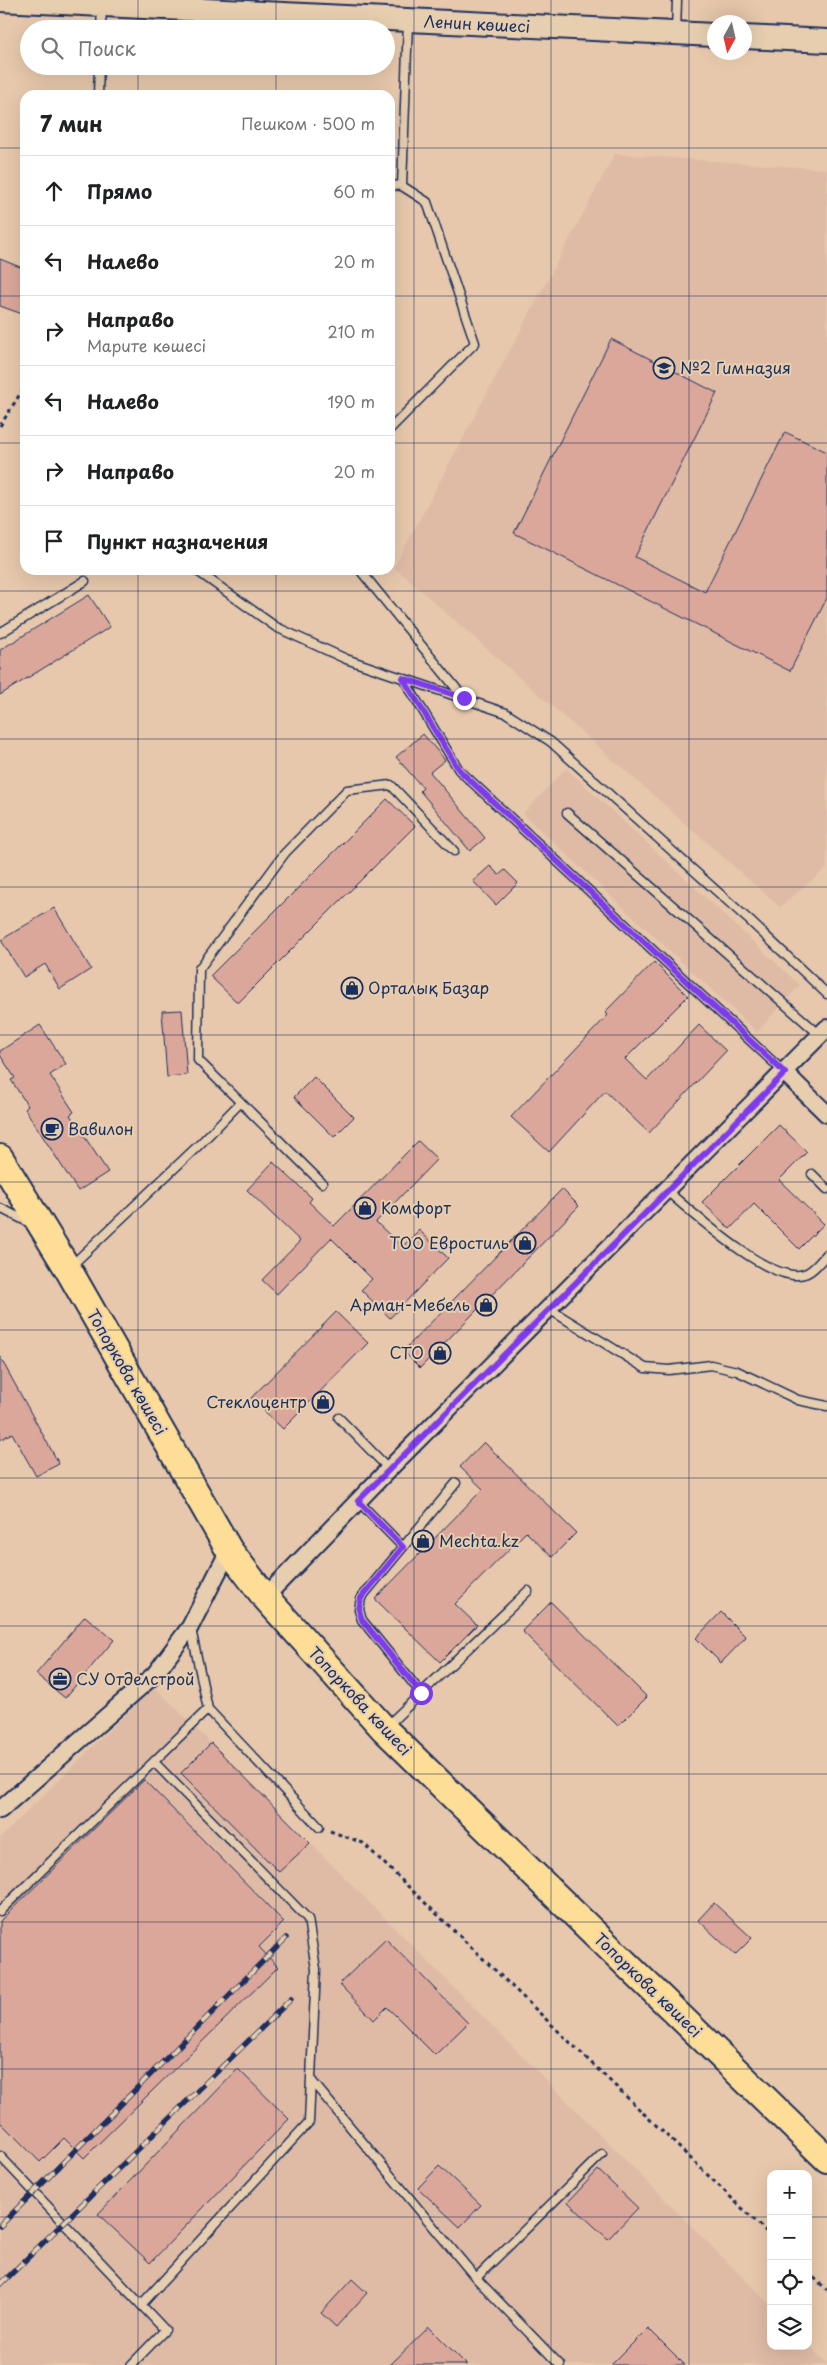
<!DOCTYPE html>
<html lang="ru">
<head>
<meta charset="utf-8">
<style>
	body { margin:0; font-family:"Playpen Sans",sans-serif; background:#f2f2f2; color:#202124 }
	.controls { position:absolute; right:15px; bottom:15px; display:grid; overflow:hidden; border-radius:10px; box-shadow:0 5px 20px #0002 }
	.controls button { width:45px; height:45px; display:grid; place-items:center; padding:0; border:0; border-bottom:1px solid #e0e0e0; background:#fff; color:#202124; font:25px sans-serif }
	.compass { position:absolute; left:707px; top:15px; width:45px; height:45px; border-radius:50%; background:#fff; box-shadow:0 5px 20px #0002; rotate:188deg }
	.stop { position:absolute; width:15px; height:15px; margin:-11px; border:4px solid #7c3aed; border-radius:50%; background:#fff }
	.stop.end { background:#7c3aed; border-color:#fff; box-shadow:0 1px 5px #0008 }
	.list { margin:0; padding:0; list-style:none }
	h2 { display:flex; justify-content:space-between; align-items:center; height:65px; margin:0; padding:0 20px; font-size:21px }
	h2 small { font-size:16px; font-weight:400; color:#757577 }
	.list li { display:grid; grid-template-columns:32px 1fr auto; gap:15px; align-items:center; box-sizing:border-box; height:70px; padding:0 20px; border-top:1px solid #e0e0e0 }
	.list b { display:block; font-size:19px; white-space:nowrap }
	.list p { margin:0; font-size:16px; white-space:nowrap; color:#757577 }
	.list em { font-size:16px; font-style:normal; color:#757577 }
	.icon { flex:none; width:28px; height:28px; fill:none; stroke:currentColor; stroke-width:2; stroke-linecap:round; stroke-linejoin:round }
	.map { position:relative; flex:none; width:827px; height:2365px; overflow:hidden }
	.search { position:absolute; background:#fff; box-shadow:0 5px 20px #0002; left:20px; top:20px; width:375px; height:55px; display:flex; align-items:center; gap:12px; box-sizing:border-box; padding:0 18px; border-radius:28px; color:#757577; font-size:19px }
	.panel { position:absolute; background:#fff; box-shadow:0 5px 20px #0002; left:20px; top:90px; width:375px; height:485px; border-radius:15px }
	.map>svg:first-child { display:block }
	.built { fill:#dfbba6 }
	.building { fill:#dba79a; stroke:#1b2f5e }
	.lines { fill:none; stroke-linecap:round; stroke-linejoin:round }
	.service-casing { stroke:#1b2f5e; stroke-width:11 }
	.minor-casing { stroke:#1b2f5e; stroke-width:20 }
	.secondary-casing { stroke:#1b2f5e; stroke-width:26 }
	.trunk-casing { stroke:#1b2f5e; stroke-width:30 }
	.path { stroke:#1b2f5e; stroke-width:3; stroke-dasharray:4 4; stroke-linecap:butt }
	.service { stroke:#e7ceaf; stroke-width:8 }
	.minor { stroke:#e7ceaf; stroke-width:16 }
	.secondary { stroke:#e7ceaf; stroke-width:22 }
	.trunk { stroke:#fedd96; stroke-width:26 }
	.rail-casing { stroke:#1b2f5e; stroke-width:5.5 }
	.rail { stroke:#e7ceaf; stroke-width:4; stroke-dasharray:11; stroke-linecap:butt }
	.route { stroke:#7c3aed; stroke-width:6 }
	.grid { fill:none; stroke:#1b2f5e; stroke-width:1; stroke-opacity:0.55 }
	.labels { text-anchor:middle; stroke-width:4; stroke-linejoin:round; paint-order:stroke }
	.street-label { font-size:16px; fill:#1b2f5e; stroke:#e7ceaf }
	.poi-label { font-size:16px; fill:#1b2f5e; stroke:#e7ceaf; text-anchor:start }
</style>
</head>
<body>
<div class="map">
<svg width="827" height="2365" viewBox="0 0 827 2365">
	<rect width="100%" height="100%" fill="#e7c8ac"/>
	<filter id="ink" filterUnits="userSpaceOnUse"><feTurbulence type="fractalNoise" baseFrequency=".02" numOctaves="2"/><feDisplacementMap in="SourceGraphic" scale="10" xChannelSelector="R" yChannelSelector="G"/><feConvolveMatrix kernelMatrix="1 2 1 2 8 2 1 2 1" color-interpolation-filters="sRGB"/></filter>
	<g filter="url(#ink)">
		<path class="built" d="M615,154l212,15v699l-47,39 -386,-340z
			M566,768l234,217 -43,47 -234,-218z
			M154,1686l617,620v40h37v-2l19,21h-827v-527z"/>
		<path class="building" d="M0,259l25,10v46l-25,-9z
			M611,339l106,54 -82,164 70,35 80,-160 42,20v146l-37,73 -276,-138z
			M89,595l21,32 -110,68v-45z
			M423,734l22,26 -15,12 55,66 -15,13 -50,-60 3,-3 -27,-31z
			M387,799l28,27 -177,177 -28,-27z
			M490,866l9,9 6,-5 13,13 -22,22 -23,-24z
			M54,908l37,61 -31,20 -15,-25 -21,13 -23,-37z
			M654,962l34,34 -63,63 22,21 52,-55 27,26 -77,82 -44,-42 -56,61 -38,-35 97,-102 -3,-3z
			M182,1010l5,65 -20,2 -5,-66z
			M40,1025l26,39 -16,11 24,37 -4,3 38,57 -30,19 -53,-82 3,-3 -17,-26 4,-2 -15,-23v-4z
			M314,1077l40,40 -20,20 -40,-40z
			M779,1125l28,27 -28,28 45,44 -25,25 -45,-45 -24,25 -28,-27z
			M418,1141l19,18 -61,63 26,25 17,-17 29,28 -58,60 -29,-28 11,-11 -41,-41 -54,56 -15,-14 38,-39 -53,-51 26,-28 39,36 -3,4 25,24z
			M562,1189l17,17 -159,162 -17,-17z
			M336,1312l32,31 -85,86 -32,-31z
			M0,1357l59,107 -23,12 -24,-43 -12,7z
			M484,1442l92,91 -24,24 -26,-25 -71,72 22,21 -37,37 -65,-63 108,-110 -23,-22z
			M551,1602l96,95 -29,29 -96,-95z
			M721,1612l25,25 -25,26 -25,-25z
			M85,1616l29,24 -49,58 -29,-24z
			M211,1743l99,100 -31,29 -98,-99z
			M144,1780l140,142 -25,25 19,20 -194,191 -20,-20 -24,24 -40,-40v-201z
			M714,1903l38,35 -17,17 -37,-35z
			M386,1939l82,84 -33,32 -48,-48 -13,13 -35,-36z
			M238,2069l51,50 -139,144 -52,-49z
			M439,2166l42,39 -21,22 -42,-39z
			M598,2170l40,38 -30,31 -40,-37z
			M352,2279l15,14 -31,34 -15,-14z
			M429,2327l38,38h-77z
			M648,2328l37,37h-74z"/>
		<g class="lines">
			<g class="service-casing">
				<path id="service" d="M101,29l1,-22
					M676,32l1,-32
					M98,95l1,-29
					M390,185l12,1 6,-164
					M390,429l85,-86 -48,-141 -25,-16
					M196,570l80,57 70,32 160,54 45,29 199,179 77,73
					M360,570l104,128
					M0,633l85,-52
					M403,678l56,92 326,303
					M567,813l253,222
					M812,1174l15,15
					M322,1183l-124,-123 1,-91 86,-116 62,-63 44,-5 63,66
					M667,1191c25,21 104,94 137,83 9,-2 17,-14 23,-20
					M0,1208l30,15
					M71,1266l129,-122 40,-41
					M549,1309l96,59 24,2 42,-5 26,6 61,29 29,6
					M339,1418l50,51
					M358,1501l45,46
					M191,1629l17,80 111,118
					M421,1693l-59,-73 -3,-10 2,-12 95,-115
					M387,1726l141,-135
					M0,1911l208,-202
					M311,2080l165,198 84,87
					M0,2156l165,174 -34,35
					M476,2278l126,-124
					M141,2305l168,-183 7,-153 -8,-50 -154,-157"/>
			</g>
			<g class="minor-casing">
				<path id="minor" d="M785,1073l42,41
					M265,1597l124,-128 438,-441
					M0,1810l155,-136 35,-47 39,-77"/>
			</g>
			<g class="secondary-casing">
				<path id="secondary" d="M0,0l714,35
					M744,37l83,4"/>
			</g>
			<g class="trunk-casing">
				<path id="trunk" d="M0,1158l68,111 161,281 36,47 119,132 443,430"/>
			</g>
			<path class="path" d="M0,426l25,-40
				M330,1831l33,12 408,393
				M808,2272l19,18"/>
			<use href="#service" class="service"/>
			<use href="#minor" class="minor"/>
			<use href="#secondary" class="secondary"/>
			<use href="#trunk" class="trunk"/>
			<g class="rail-casing">
				<path id="rail" d="M0,2226l286,-288
					M0,2285l291,-286"/>
			</g>
			<use href="#rail" class="rail"/>
		</g>
	</g>
	<g class="lines" filter="url(#ink)">
		<path class="route" d="M421,1693l-59,-73 -3,-10 2,-12 42,-51 -45,-46 427,-428 -326,-303 -56,-92 61,20"/>
	</g>
	<path class="grid" d="M138,0v29M276,0v29M414,0v2365M551,0v2365M689,0v2365M138,66v29M276,66v29M0,148h25M390,148h437M0,296h25M390,296h437M0,443h25M390,443h437M138,570v1795M276,570v1795M0,591h827M0,739h827M0,887h827M0,1035h827M0,1182h827M0,1330h827M0,1478h827M0,1626h827M0,1774h827M0,1922h827M0,2069h827M0,2217h771M808,2217h19"/>
	<defs>
		<g id="school-ring" transform="scale(1.125)"><circle r="9.5" fill="#e7ceaf" stroke="#1b2f5e" stroke-width="1.5"/><path d="M0-5L7-2L0 1L-7-2ZM-4 1L0 2.5L4 1V4Q0 6-4 4Z" fill="#1b2f5e"/></g>
		<g id="shop-ring" transform="scale(1.125)"><circle r="9.5" fill="#e7ceaf" stroke="#1b2f5e" stroke-width="1.5"/><path d="M-5-2.5h2.3a2.7 3.5 0 0 1 5.4 0H5L5.5 6h-11ZM-1.5-2.5h3a1.5 2.3 0 0 0-3 0Z" fill="#1b2f5e"/></g>
		<g id="cafe-ring" transform="scale(1.125)"><circle r="9.5" fill="#e7ceaf" stroke="#1b2f5e" stroke-width="1.5"/><path d="M-5.5-4.5H6V0H3Q3 3.5 0 3.5H-2.5Q-5.5 3.5-5.5 0ZM3-3.2v2h1.7v-2ZM-6 4.5H4V6H-6Z" fill="#1b2f5e"/></g>
		<g id="office-ring" transform="scale(1.125)"><circle r="9.5" fill="#e7ceaf" stroke="#1b2f5e" stroke-width="1.5"/><path d="M-6-3h4V-5.5h4V-3h4V5H-6ZM-1-4.5V-3h2v-1.5ZM-6 0V1H6V0Z" fill="#1b2f5e"/></g>
	</defs>
	<g fill-rule="evenodd">
		<use href="#school-ring" x="664" y="368"/>
		<use href="#shop-ring" x="352" y="988"/>
		<use href="#cafe-ring" x="52" y="1129"/>
		<use href="#shop-ring" x="365" y="1208"/>
		<use href="#shop-ring" x="525" y="1243"/>
		<use href="#shop-ring" x="486" y="1305"/>
		<use href="#shop-ring" x="440" y="1353"/>
		<use href="#shop-ring" x="323" y="1402"/>
		<use href="#shop-ring" x="423" y="1541"/>
		<use href="#office-ring" x="60" y="1679"/>
	</g>
	<g class="labels">
		<g class="street-label">
			<text transform="translate(477 24) rotate(3)" y="6">Ленин көшесі</text>
			<text transform="translate(127 1372) rotate(60)" y="6">Топоркова көшесі</text>
			<text transform="translate(360 1701) rotate(47)" y="6">Топоркова көшесі</text>
			<text transform="translate(648 1985) rotate(44)" y="6">Топоркова көшесі</text>
		</g>
		<g class="poi-label">
			<text x="680" y="374">№2 Гимназия</text>
			<text x="368" y="994">Орталық Базар</text>
			<text x="68" y="1135">Вавилон</text>
			<text x="381" y="1214">Комфорт</text>
			<text x="509" y="1249" text-anchor="end">ТОО Евростиль</text>
			<text x="470" y="1311" text-anchor="end">Арман-Мебель</text>
			<text x="424" y="1359" text-anchor="end">СТО</text>
			<text x="307" y="1408" text-anchor="end">Стеклоцентр</text>
			<text x="439" y="1547">Mechta.kz</text>
			<text x="76" y="1685">СУ Отделстрой</text>
		</g>
	</g>
</svg>
<div class="controls">
<button>+</button>
<button>−</button>
<button><svg class="icon" aria-label="locate" viewBox="0 0 24 24"><circle cx="12" cy="12" r="6"/><path d="M12 2v4M12 18v4M2 12h4M18 12h4"/></svg></button>
<button><svg class="icon" aria-label="layers" viewBox="0 0 24 24"><path d="M12 4l9 5-9 5-9-5zM3 14l9 5 9-5"/></svg></button>
</div>
<svg class="compass" viewBox="-18 -18 36 36"><path d="M0-13l5 13h-10z" fill="#e53935"/><path d="M0 13l5-13h-10z" fill="#757577"/></svg>
<div class="stop" style="left:421px;top:1693px"></div>
<div class="stop end" style="left:464px;top:698px"></div>
<div class="search"><svg class="icon" aria-label="search" viewBox="0 0 24 24"><circle cx="10" cy="10" r="6"/><path d="M15 15l6 6"/></svg>Поиск</div>
<section class="panel">
<h2>7 мин<small>Пешком · 500 m</small></h2>
<ul class="list">
<li><svg class="icon" aria-label="ahead" viewBox="0 0 24 24"><path d="M12 20V5M6 11l6-6 6 6"/></svg><div><b>Прямо</b></div><em>60 m</em></li>
<li><svg class="icon" aria-label="left" viewBox="0 0 24 24"><path d="M17 20v-9H6M10 6l-5 5 5 5"/></svg><div><b>Налево</b></div><em>20 m</em></li>
<li><svg class="icon" aria-label="right" viewBox="0 0 24 24"><path d="M7 20v-9h11M14 6l5 5-5 5"/></svg><div><b>Направо</b><p>Марите көшесі</p></div><em>210 m</em></li>
<li><svg class="icon" aria-label="left" viewBox="0 0 24 24"><path d="M17 20v-9H6M10 6l-5 5 5 5"/></svg><div><b>Налево</b></div><em>190 m</em></li>
<li><svg class="icon" aria-label="right" viewBox="0 0 24 24"><path d="M7 20v-9h11M14 6l5 5-5 5"/></svg><div><b>Направо</b></div><em>20 m</em></li>
<li><svg class="icon" aria-label="arrive" viewBox="0 0 24 24"><path d="M6 21V4h12l-3 4 3 4H6"/></svg><div><b>Пункт назначения</b></div></li>
</ul>
</section>
</div>
</body>
</html>
